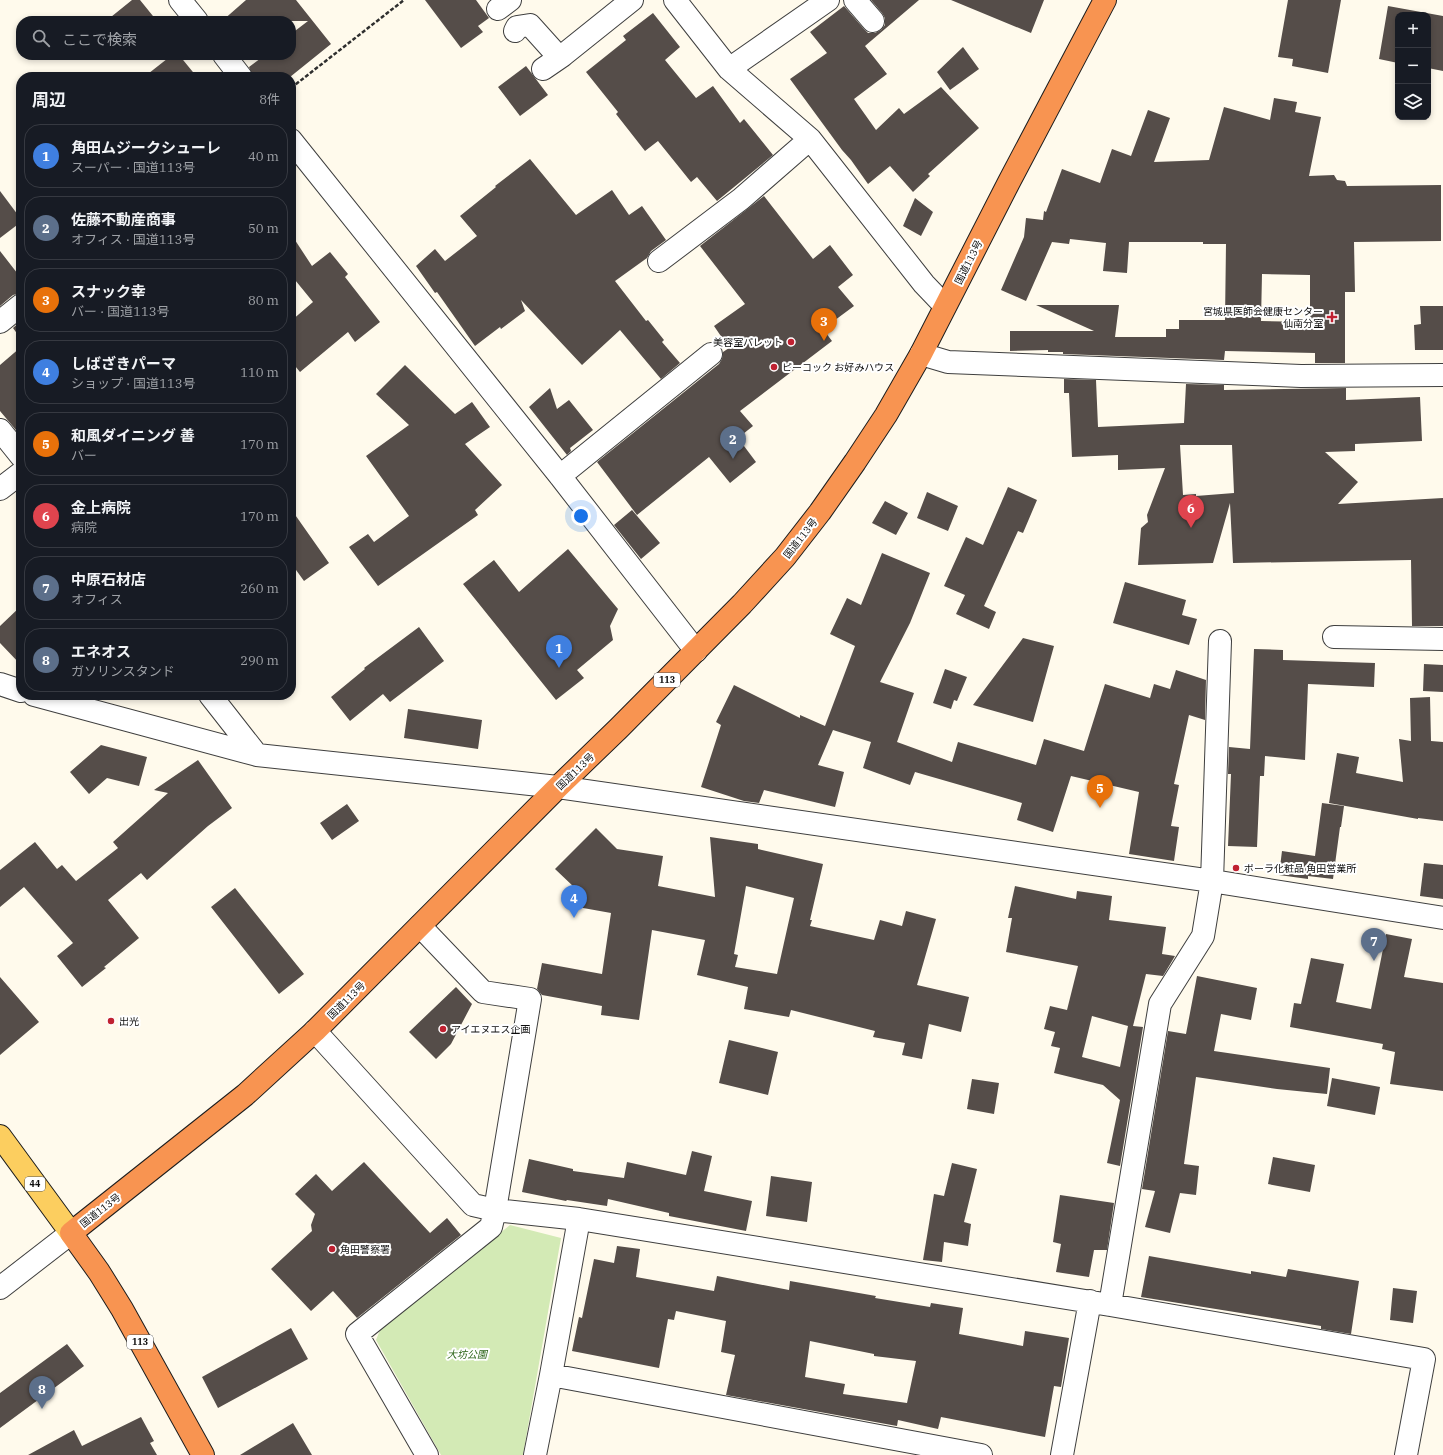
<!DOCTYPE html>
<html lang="ja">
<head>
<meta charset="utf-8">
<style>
	body { margin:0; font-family:"IBM Plex Serif","Noto Sans JP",serif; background:#242831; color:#f1f3f6 }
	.controls { position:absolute; right:12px; top:12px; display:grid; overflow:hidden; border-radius:8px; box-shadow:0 2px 6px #0003 }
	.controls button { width:36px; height:36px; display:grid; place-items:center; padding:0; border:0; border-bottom:1px solid #363941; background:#171b24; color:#f1f3f6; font:20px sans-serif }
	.you { position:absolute; left:581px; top:516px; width:14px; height:14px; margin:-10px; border:3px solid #fff; border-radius:50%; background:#1a73e8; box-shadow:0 0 0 6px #1a73e833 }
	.badge { display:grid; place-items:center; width:26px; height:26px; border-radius:50%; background:#db949d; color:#fff; font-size:13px; font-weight:700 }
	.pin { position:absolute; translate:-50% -33px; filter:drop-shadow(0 1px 2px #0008) }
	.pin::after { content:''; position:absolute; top:21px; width:14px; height:12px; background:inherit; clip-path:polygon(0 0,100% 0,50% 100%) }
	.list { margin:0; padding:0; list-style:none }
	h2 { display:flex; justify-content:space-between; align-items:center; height:52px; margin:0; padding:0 16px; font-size:17px }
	h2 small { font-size:13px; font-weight:400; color:#9ea1a6 }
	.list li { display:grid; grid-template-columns:26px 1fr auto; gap:12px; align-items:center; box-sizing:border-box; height:64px; margin:0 8px 8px; padding:0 8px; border:1px solid #363941; border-radius:16px }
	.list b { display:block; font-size:15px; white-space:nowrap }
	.list p { margin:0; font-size:13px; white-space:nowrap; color:#9ea1a6 }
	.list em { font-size:13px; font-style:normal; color:#9ea1a6 }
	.icon { flex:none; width:22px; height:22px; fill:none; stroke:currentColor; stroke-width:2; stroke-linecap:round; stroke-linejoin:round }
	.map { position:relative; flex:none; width:1443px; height:1455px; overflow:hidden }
	.search { position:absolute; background:#171b24; box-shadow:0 2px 6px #0003; left:16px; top:16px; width:280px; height:44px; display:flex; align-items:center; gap:10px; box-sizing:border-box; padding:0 14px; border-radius:16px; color:#9ea1a6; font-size:15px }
	.panel { position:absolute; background:#171b24; box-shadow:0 2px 6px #0003; left:16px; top:72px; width:280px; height:628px; border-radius:16px }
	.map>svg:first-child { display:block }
	.park { fill:#d3eab5 }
	.building { fill:#554d49; fill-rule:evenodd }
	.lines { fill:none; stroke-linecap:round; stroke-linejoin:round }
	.minor-casing { stroke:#3f3f3f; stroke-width:24 }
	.major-casing { stroke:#1d1d1d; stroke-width:24 }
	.highway-casing { stroke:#1d1d1d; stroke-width:24 }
	.path { stroke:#2e2e2e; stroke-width:2.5; stroke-dasharray:4 2; stroke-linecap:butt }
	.minor { stroke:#fff; stroke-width:22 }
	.major { stroke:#fcce5f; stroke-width:22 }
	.highway { stroke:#f89451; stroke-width:22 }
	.poi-dot { fill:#c02131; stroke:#fff; stroke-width:1.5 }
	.labels { text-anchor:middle; stroke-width:4; stroke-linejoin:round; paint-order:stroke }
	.shield { fill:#fff; stroke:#555; stroke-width:1 }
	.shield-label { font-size:9px; font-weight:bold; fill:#0c0c0c }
	.street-label { font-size:10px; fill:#0c0c0c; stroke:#fff }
	.poi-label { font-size:10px; fill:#0c0c0c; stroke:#fff; text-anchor:start }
	.park-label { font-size:10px; font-style:italic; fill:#2f661b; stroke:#fff }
</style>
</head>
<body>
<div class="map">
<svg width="1443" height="1455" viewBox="0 0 1443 1455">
	<rect width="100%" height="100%" fill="#fffaec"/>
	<path class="park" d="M510,1225l51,13 -38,217h-82l-65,-115 4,-10z"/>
	<path class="building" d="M132,0h8l17,21h-51z
		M246,0h50l35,44 -41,33h-37l-4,-10 16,-12h26v-21l17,-13h-86z
		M425,0h51l13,18 -11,8 5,6 -22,16z
		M871,0h48l-54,46 22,28 -33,25 22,31 23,-22 5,6 37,-27 38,41 -51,46 2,2 -17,16 -23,-26 -22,18 -17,-24 -9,-10 -52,-71 37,-26 -17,-21 34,-26 20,23 4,4h7l6,-3 4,-5v-7l-3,-5z
		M951,0h93l-13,33z
		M1288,0h53l-13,73 -36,-7 1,-7 -15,-2z
		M1388,6l55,10v55l-15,-3v-53h-30v48l-19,-4z
		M653,13l27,34 -15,13 31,38 17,-12 27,37 4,-4 29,36 -56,46 -20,-24 -6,5 -33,-41 -13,10 -29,-37 2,-2 -32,-40 40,-32 -3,-4z
		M963,47l16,22 -29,21 -13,-18z
		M172,55h7l18,22h-53z
		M526,66l22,29 -28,21 -22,-29z
		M1274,98l23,4 -2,10 26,5 -12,59 25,-1 3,5 8,1 2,5 94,-1v56l-87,1 1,50h-10v71h-30v-10l-90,-2 -1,9 -161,-6v-2h-15v-2l-38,1v-20h84l-58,-26h83l-4,32h51v-8h13v-9h46l1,-76h-23v-2h-74l-2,31 -24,-2 3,-28 -36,-4 -1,5 -17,-2 -26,59 -25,-11 23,-53 2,-19 17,2 1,-9 2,1 16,-43 38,14 12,-34 19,7 17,-46 22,8 -16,44 55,-2 15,-53 46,13zM1262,274l48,1v47l-49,-1z
		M530,159l46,56 36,-25 17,25 13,-9 24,34 -15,11 -4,7 -32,23 31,40 2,-1 16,20 -2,2 18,21 -19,16 -41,-49 -38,35 -61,-65 4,11 -24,18 -1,-2 -25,19 -38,-54 -2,1 -19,-27 19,-17 10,12 32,-25 -17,-20 36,-29 -1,-1z
		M0,191l21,28v3l-21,16z
		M764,196l49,63 17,-14 23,30 -15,12 16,19 -31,23 9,12 -92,70 13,15 -15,12 18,24 -26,21 -21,-26 -72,58 -40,-53 122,-98 3,-5 1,-7 6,-4 -15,-22 31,-22 -45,-58z
		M915,198l18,14 -12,24 -18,-10z
		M291,234l21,32 18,-14 18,22 -3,3 35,45 -25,20 -7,-10 -48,40 -9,-11v-40l22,-19 -22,-27z
		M0,251l21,27v15l-8,2 -13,11z
		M1420,306h23v44h-28l-1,-25 7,-1z
		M21,321v18l-8,-11z
		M21,347v89l-21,-25v-46z
		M405,365l50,49 17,-12 18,25 -25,17 37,41 -27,25 3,5 -100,71 -29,-39 19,-13 6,8 35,-26 -43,-60 43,-31 -33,-31z
		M1064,379l32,1 2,47 86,-4 2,-39 38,1v5l122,-2v12l74,-3 2,44 -67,3v7l-30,1 33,30 -20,22 105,-6v128h-31l-1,-66 -178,3 -3,-60 -17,60 -75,2 3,-37 7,-6 -1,-7 18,-47 -47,2v-15l-46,2 -3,-64h-5zM1180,445h52l2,48 -38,3v-2l-13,1z
		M550,388l7,21 12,-9 24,30 -23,18 1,3 -4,4 -38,-48z
		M1008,487l29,13 -14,33 -5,-2 -34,75 12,6 -7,17 -33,-15 9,-19 -21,-9 22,-49 17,8z
		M927,492l31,14 -10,25 -31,-13z
		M885,501l23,12 -12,22 -24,-12z
		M291,509l38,54 -25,18 -13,-18z
		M632,510l28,33 -19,16 -27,-34z
		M568,549l50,60 -8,17 3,14 -36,30 7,8 -28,22 -93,-116 31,-24 25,32z
		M882,553l48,20 -20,50 -30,59 34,11 -17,49 55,20 6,-20 78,23 8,-26 40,12 21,-67 45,14 4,-14 16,5 6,-19 30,10 -1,40 -16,-5 -15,69 5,1 -8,41 8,1 -5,34 -45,-7 10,-62 -68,-16 -18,56 -36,-12 5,-17 -107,-31 -5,13 -47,-17 8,-26 -38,-12 -15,35 26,7 -9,35 -71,-17 -5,13 -15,-2 -43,-14 20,-62 -5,-3 18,-37 66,33v-3l25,11 30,-80 -25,-12 17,-36 14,7z
		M1125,582l61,18 -4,15 15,4 -8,26 -76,-22z
		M21,606v59l-21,-22v-17z
		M419,627l25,34 -54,41 -7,-8 -33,27 -19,-24 34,-28 -1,-1z
		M1023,638l31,8 -21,76 -60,-17z
		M1254,649l29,1v10l92,3 -1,24 -66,-3 -3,76 -40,-4 -1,20h-4l-3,71 -29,-1 3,-72h-3l1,-27 21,2z
		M1424,664l19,1v27l-20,-1z
		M945,669l22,8 -10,24 -3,-1 -3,9 -18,-6z
		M1430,697l1,44 12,1v79l-25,-3v1l-89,-16 8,-50 22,4 -3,16 47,9 -4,-43 12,2 -1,-43z
		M408,709l74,11 -4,29 -74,-11z
		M101,745l46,12 -8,29 -32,-8 -18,16 -19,-22z
		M198,760l34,48 -24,18 -61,54 -6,-7 -33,27 31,38 -35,29 2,1 -24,19 -25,-31 16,-13 -49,-56 -24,20v-37l35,-28 22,27 5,-4 14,16 42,-33 -5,-6 55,-49 -14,-3z
		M1322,803l22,3 -3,21h-1l-7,52 -25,-3v3l-29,-4 3,-24 33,5z
		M347,804l12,17 -27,19 -12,-17z
		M596,828l21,21 46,7 -5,30 57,11 -5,-60 48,7v5l65,15 -13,56h2l-2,6 64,14 6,-20 22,6 4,-15 30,8 -19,66 52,12 -8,35 -32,-8 -7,35 -20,-4 3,-12 -32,-6 2,-6 -84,-21 -2,7 -45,-8 4,-22 -51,-12 8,-35 -53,-10 -13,90 -38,-5 1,-9 -60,-11 -5,-6 5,-26 60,11 9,-61 -39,-7 3,-18 -20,-19zM746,886l48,12 -17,76 -42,-7 3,-12 -4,-1z
		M1424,863l19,2v34l-23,-3z
		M1015,886l61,13 1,-8 35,5 -3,24 57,7 -4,27 13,2 -12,20 -17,-2 -13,52 10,1 -23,139 -13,-3 13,-63 -17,-15 -49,-12 6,-25 -9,-2 4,-14 -11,-3 6,-23 17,4 11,-44 -72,-14 6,-34h-4zM1092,1016l36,10 -8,41 -38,-10z
		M235,888l69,86 -25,20 -68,-87z
		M1386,934l26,5 -8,38 39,6v108l-53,-7 5,-32 -13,-3 1,-5 -93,-17 4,-24 7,1 10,-46 33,6 -8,38 35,7z
		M1197,976l60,12 -6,32 -30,-6 -7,37 116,17 -3,26 -50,-5 -81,-12 -12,87 15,2 -3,29 -16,-2 -10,40 -25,-6 10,-36 -13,-2 26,-158 18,3z
		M0,977l39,45 -39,33z
		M456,987l16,17 -21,40 -15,15 -27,-27z
		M729,1040l49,12 -10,43 -49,-12z
		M1332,1078l48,9 -5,28 -48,-9z
		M972,1079l27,4 -5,31 -27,-5z
		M692,1151l20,5 -8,35 48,10 -6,30 -77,-15v-3l-61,-14 -1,7 -40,-6 -1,1 -44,-9 7,-33 44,10v2l51,7 3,-16 59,13z
		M1273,1157l42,8 -5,27 -42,-8z
		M364,1162l66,71 17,-15 14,17 -104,83 -24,-27 -22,20 -40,-42 41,-38 -1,-6 4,-11 -20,-20 21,-20 16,17z
		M952,1163l25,6 -13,53 7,2 -3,22 -24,-4 -2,20 -19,-2 11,-66 10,2z
		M771,1176l41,6 -5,40 -41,-6z
		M1060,1195l54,8 -7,47h-13l-5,27 -33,-5 5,-28 -8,-2z
		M617,1246l23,3 -4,28 78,14 3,-15 72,14 1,-9 86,15 -1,2 55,9 1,-4 32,5 -4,26 64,12 2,-15 44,7 -8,49 -7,-1 -9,51 -104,-20 -3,12 -40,-9 -1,6 -171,-31 9,-40 -14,-3 5,-31 -50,-10 -2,9 -6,-1 -9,49 -87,-17 7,-34 3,1 12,-59 20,4zM810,1341l64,13v2l42,5 -9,42 -64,-9 2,-10 -40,-7z
		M1149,1256l102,18v-3l35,6 2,-8 71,12 -8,53 -30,-5v-3l-180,-29z
		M1393,1288l24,3 -4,32 -23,-3z
		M291,1328l17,31 -90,49 -16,-31z
		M67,1344l17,22 -84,62v-35z
		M141,1417l13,24 -4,2 7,12h-129l46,-25 8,16z
		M293,1423l19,32h-72z"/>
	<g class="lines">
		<g class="minor-casing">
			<path id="minor" d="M180,0l17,21
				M675,0l54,69 81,70 114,145 21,22
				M855,0l18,21
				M498,9l12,-9
				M515,31l2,-4 13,-2 27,30 5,1 70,-56
				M224,55l17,22
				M543,69l19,-13
				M729,69l99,-69
				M291,140l269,336 136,175
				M659,261l82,-62 69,-60
				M0,322l21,-17
				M921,354l27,8 353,14 142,-1
				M0,430l21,26
				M560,476l151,-122
				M0,489l21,-16
				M1334,637l109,2
				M0,684l21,7
				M34,695l223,60 301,32 654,94 231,37
				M210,695l47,60
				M420,926l63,66 47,7 -35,211 84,9 531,86 314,54 -18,96
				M315,1031l158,174 22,5 -4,17 -134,107 70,121
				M579,1219l-28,156 430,80
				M0,1288l71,-55
				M1110,1305l50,-301 43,-68 9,-55 8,-240
				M535,1455l16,-80
				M1062,1455l28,-154"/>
		</g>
		<g class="major-casing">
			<path id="major" d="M0,1136l71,97"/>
		</g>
		<g class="highway-casing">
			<path id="highway" d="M203,1455l-81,-146 -23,-37 -28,-39 174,-138 70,-64 243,-244 61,-59 123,-124 43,-47 35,-45 35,-50 31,-47 35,-61 88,-172 96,-182"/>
		</g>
		<path class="path" d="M291,88l113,-88"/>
		<use href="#minor" class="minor"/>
		<use href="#major" class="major"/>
		<use href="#highway" class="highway"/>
	</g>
	<g class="poi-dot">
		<path d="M1330 311h4v4h4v4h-4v4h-4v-4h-4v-4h4z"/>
		<circle cx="791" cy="342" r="4"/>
		<circle cx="774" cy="367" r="4"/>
		<circle cx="1236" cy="868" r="4"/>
		<circle cx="111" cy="1021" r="4"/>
		<circle cx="443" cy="1029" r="4"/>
		<circle cx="332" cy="1249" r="4"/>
	</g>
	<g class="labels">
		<g class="shield">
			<rect x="654" y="673" width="26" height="14" rx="3"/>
			<rect x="25" y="1177" width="20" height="14" rx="3"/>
			<rect x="127" y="1335" width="26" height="14" rx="3"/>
		</g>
		<g class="shield-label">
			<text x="667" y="683">113</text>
			<text x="35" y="1187">44</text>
			<text x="140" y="1345">113</text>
		</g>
		<g class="street-label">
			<text transform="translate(968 262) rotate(-63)" y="4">国道113号</text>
			<text transform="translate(800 538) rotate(-52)" y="4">国道113号</text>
			<text transform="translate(575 771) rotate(-44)" y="4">国道113号</text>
			<text transform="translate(346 1000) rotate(-45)" y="4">国道113号</text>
			<text transform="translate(100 1210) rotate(-38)" y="4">国道113号</text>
		</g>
		<g class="poi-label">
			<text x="1323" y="315" text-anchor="end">宮城県医師会健康センター<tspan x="1323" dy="12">仙南分室</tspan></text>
			<text x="783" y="346" text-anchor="end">美容室パレット</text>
			<text x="782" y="371">ピーコック お好みハウス</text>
			<text x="1244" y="872">ポーラ化粧品 角田営業所</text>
			<text x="119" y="1025">出光</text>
			<text x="451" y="1033">アイエヌエス企画</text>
			<text x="340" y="1253">角田警察署</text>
		</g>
		<g class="park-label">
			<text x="467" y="1358">大坊公園</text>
		</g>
	</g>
</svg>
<div class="controls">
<button>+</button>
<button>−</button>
<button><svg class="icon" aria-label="layers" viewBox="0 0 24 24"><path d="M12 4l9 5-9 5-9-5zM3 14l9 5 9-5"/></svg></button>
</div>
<div class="you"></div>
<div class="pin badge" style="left:559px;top:668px;background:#3f7fe0">1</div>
<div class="pin badge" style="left:733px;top:459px;background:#5c6f8a">2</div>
<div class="pin badge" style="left:824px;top:341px;background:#e8710a">3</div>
<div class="pin badge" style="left:574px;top:918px;background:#3f7fe0">4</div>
<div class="pin badge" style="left:1100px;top:808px;background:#e8710a">5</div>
<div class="pin badge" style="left:1191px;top:528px;background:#e0444e">6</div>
<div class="pin badge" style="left:1374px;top:961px;background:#5c6f8a">7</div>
<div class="pin badge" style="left:42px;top:1409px;background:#5c6f8a">8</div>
<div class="search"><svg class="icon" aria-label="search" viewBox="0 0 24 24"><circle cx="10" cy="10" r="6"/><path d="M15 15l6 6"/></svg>ここで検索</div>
<section class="panel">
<h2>周辺<small>8件</small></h2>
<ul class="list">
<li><span class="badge" style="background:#3f7fe0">1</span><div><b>角田ムジークシューレ</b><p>スーパー · 国道113号</p></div><em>40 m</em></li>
<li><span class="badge" style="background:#5c6f8a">2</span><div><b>佐藤不動産商事</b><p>オフィス · 国道113号</p></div><em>50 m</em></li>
<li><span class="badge" style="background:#e8710a">3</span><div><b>スナック幸</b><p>バー · 国道113号</p></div><em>80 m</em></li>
<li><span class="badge" style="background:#3f7fe0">4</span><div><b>しばざきパーマ</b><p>ショップ · 国道113号</p></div><em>110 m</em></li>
<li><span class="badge" style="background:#e8710a">5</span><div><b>和風ダイニング 善</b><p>バー</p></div><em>170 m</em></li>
<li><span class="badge" style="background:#e0444e">6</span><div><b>金上病院</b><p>病院</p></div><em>170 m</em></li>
<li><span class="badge" style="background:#5c6f8a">7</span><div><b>中原石材店</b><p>オフィス</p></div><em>260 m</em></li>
<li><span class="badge" style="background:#5c6f8a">8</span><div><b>エネオス</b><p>ガソリンスタンド</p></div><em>290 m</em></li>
</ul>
</section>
</div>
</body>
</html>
